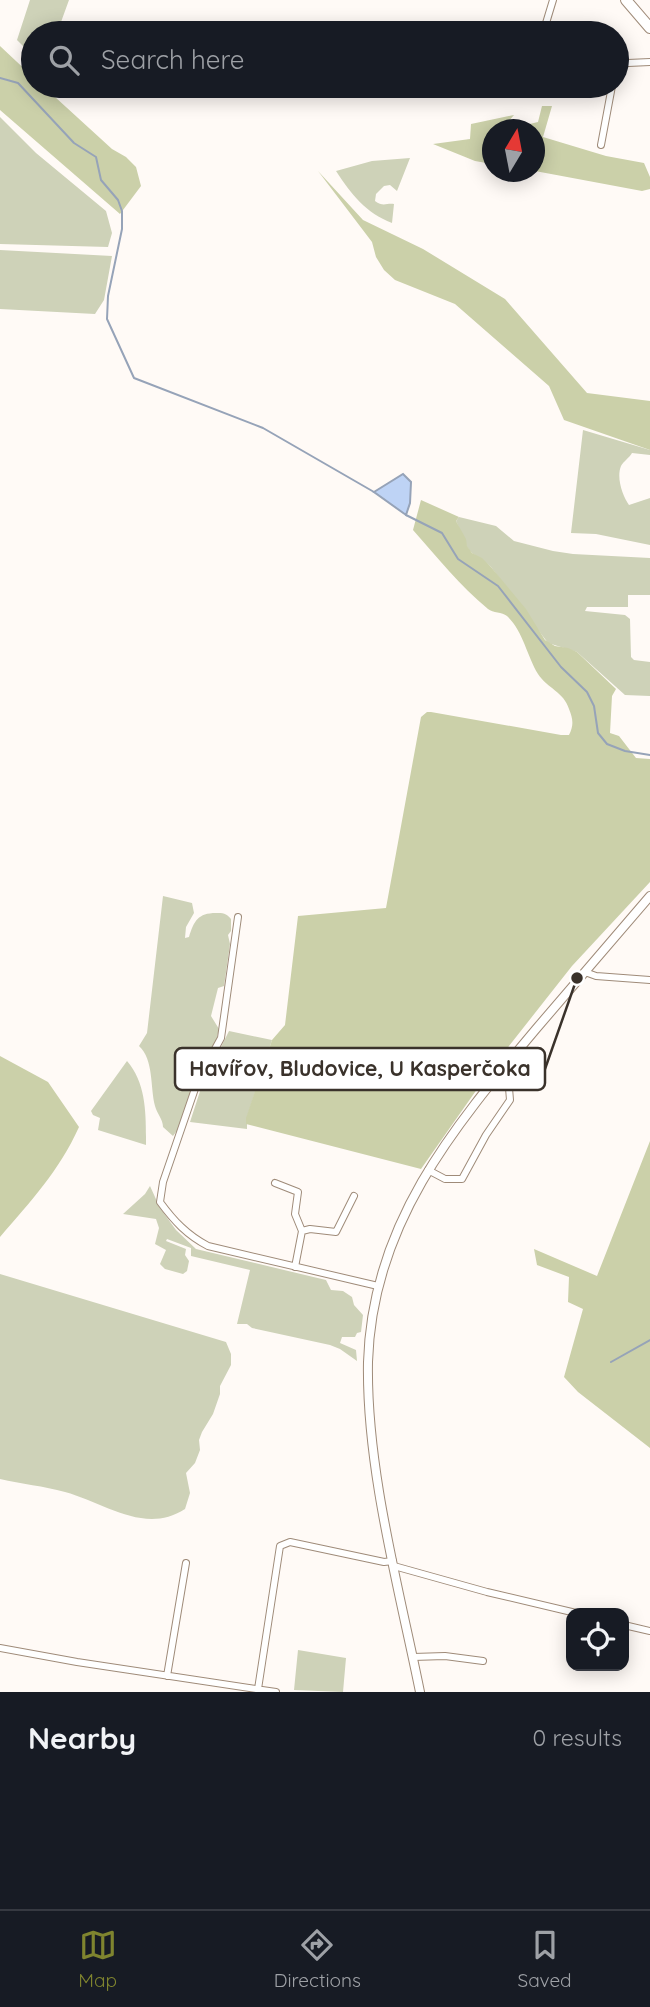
<!DOCTYPE html>
<html lang="en">
<head>
<meta charset="utf-8">
<style>
	body { margin:0; font-family:Quicksand,sans-serif; background:#20242c; color:#f1f3f6 }
	.controls { position:absolute; right:21px; bottom:21px; display:grid; overflow:hidden; border-radius:14px; box-shadow:0 4px 18px #0003 }
	.controls button { width:63px; height:63px; display:grid; place-items:center; padding:0; border:0; border-bottom:2px solid #363941; background:#171b24; color:#f1f3f6; font:35px sans-serif }
	.compass { position:absolute; left:482px; top:119px; width:63px; height:63px; border-radius:50%; background:#171b24; box-shadow:0 4px 18px #0003; rotate:10deg }
	.list { margin:0; padding:0; list-style:none }
	h2 { display:flex; justify-content:space-between; align-items:center; height:91px; margin:0; padding:0 28px; font-size:30px }
	h2 small { font-size:23px; font-weight:400; color:#9ea1a6 }
	.icon { flex:none; width:38px; height:38px; fill:none; stroke:currentColor; stroke-width:2; stroke-linecap:round; stroke-linejoin:round }
	.map { position:relative; flex:none; width:650px; height:1692px; overflow:hidden }
	.search { position:absolute; background:#171b24; box-shadow:0 4px 18px #0003; left:21px; right:21px; top:21px; height:77px; display:flex; align-items:center; gap:18px; box-sizing:border-box; padding:0 24px; border-radius:38px; color:#9ea1a6; font-size:26px }
	.sheet { height:217px; background:#171b24 }
	nav { display:flex; justify-content:space-around; align-items:center; box-sizing:border-box; height:98px; border-top:2px solid #363941; background:#171b24; font-size:19px; color:#9ea1a6 }
	nav a { display:grid; justify-items:center; gap:4px }
	nav .on { color:#7f842f }
	.map>svg:first-child { display:block }
	.green { fill:#ced2b8 }
	.forest { fill:#cbd0a9 }
	.water { fill:#bed3f5; stroke:#96a3b8; stroke-width:2 }
	.lines { fill:none; stroke-linecap:round; stroke-linejoin:round }
	.stream { stroke:#96a3b8; stroke-width:2 }
	.minor-casing { stroke:#9f8b79; stroke-width:8 }
	.tertiary-casing { stroke:#9f8b79; stroke-width:10 }
	.primary-casing { stroke:#9f8b79; stroke-width:12 }
	.minor { stroke:#fff; stroke-width:6 }
	.tertiary { stroke:#fff; stroke-width:8 }
	.primary { stroke:#fff; stroke-width:10 }
	.leader { fill:none; stroke:#3a322b; stroke-width:2.5 }
	.callout-dot { fill:#3a322b; stroke:#fff; stroke-width:2.5 }
	.callout { fill:#fff; stroke:#3a322b; stroke-width:2.5 }
	.callout-label { font-size:21px; text-anchor:middle; font-weight:bold; fill:#3a322b }
</style>
</head>
<body>
<div class="map">
<svg width="650" height="1692" viewBox="0 0 650 1692">
	<rect width="100%" height="100%" fill="#fffaf6"/>
	<path class="green" d="M30,0h39l-12,33h-24v23l-16,-16z
		M0,117l36,36 70,58 6,22 -4,14 -108,-3z
		M410,158l-13,33 -7,-6 -6,1 -8,8 -1,7c8,6 11,2 19,3l-2,19c-26,-10 -41,-29 -56,-52l36,-10z
		M0,250l112,6 -8,44 -9,14 -95,-5z
		M583,430l67,20v5l-18,-2c-2,4 -9,9 -11,13 -5,12 2,31 8,39l21,-7v47l-54,-11 -25,-1z
		M459,517l37,9 18,15 39,10 20,3 77,4v37h-22v12h-41l-2,4 40,4 5,4 1,38 3,3 16,2v34l-25,-1 -48,-43 -29,-9 -57,-76c-6,-6 -13,-9 -19,-14 -8,-7 -11,-23 -16,-32z
		M163,896l29,7 2,10 -8,14 -1,11 4,-1c5,-16 9,-24 27,-24 7,0 10,0 15,6v12l-3,4 2,9 -6,42 -6,2 -7,28 8,13 -3,12 -22,42 -15,45 -6,8 -10,-9c0,-8 -6,-13 -8,-21 -5,-19 -1,-46 -16,-60l8,-13z
		M229,1031l43,9 -25,77v12l-57,-7 12,-37z
		M127,1061c20,23 19,55 19,84l-48,-15 2,-12 -7,-3 -2,-4z
		M150,1186l10,22 16,22 20,19 130,31 5,10 12,1 9,6 2,8 9,10 -2,17 -4,1 -2,4h-13l-2,6 16,7 1,11 -17,-12 -10,-4 -78,-17 -5,-4h-10l13,-54 -59,-14v-8l-24,-9 -1,2 20,8 -1,6 4,6 -2,10 -4,3 -18,-5 -5,-5 6,-14 -11,-6 4,-16 -3,-9 -33,-5 22,-20z
		M0,1274l226,68 5,12v11l-11,21v8l-7,20 -11,18 -3,8 1,10 -5,13 -9,10 4,20 -5,16c-40,26 -80,-6 -120,-17 -21,-6 -44,-8 -65,-13z
		M298,1650l48,8 -3,34 -49,-2z"/>
	<path class="forest" d="M0,46l33,31v9h10l69,63 14,8 10,10 5,19 -21,28 -120,-104z
		M542,106h10l-9,31 63,19 38,7 6,14v12l-8,2 -107,-20 -1,-41 -25,-1 29,-7z
		M514,115l-12,14 -10,1v34l-17,-3 -42,-17 37,-5 1,-15z
		M318,171l45,49 60,29 82,50 82,94 63,8v49l-86,-30 -15,-34 -94,-82 -60,-24 -11,-10 -8,-13 -4,-15z
		M421,500l38,17 -3,4 10,18 1,7 5,7 10,5 9,9 35,42 19,31 10,6 13,2 9,4 39,37 -4,7 -2,37 9,3 17,22 14,1v123l-78,84 -78,99 -73,104 -175,-45v-6l26,-78 13,-15 13,-109 88,-8 35,-191 6,-5h4l130,23h8c5,-10 4,-16 0,-26 -5,-17 -22,-21 -31,-35 -11,-18 -15,-43 -31,-58 -5,-4 -14,-3 -19,-7 -28,-23 -51,-52 -75,-79z
		M0,1056l48,26 31,45c-20,44 -48,74 -79,110z
		M650,1141v307l-72,-56 -14,-15 19,-68 -15,-7 1,-25 -32,-12 -3,-16 63,27z"/>
	<path class="water" d="M403,474l8,8 -1,21 -4,12 -32,-23z"/>
	<g class="lines">
		<path class="stream" d="M0,78l18,5 56,60 22,14 5,23 17,20 4,11v18l-14,67 -1,23 27,59 129,50 111,64
			M406,515l36,18 16,26 40,27 63,81 26,25 7,14 4,27 9,11 18,7 25,4
			M611,1362l39,-22"/>
		<g class="minor-casing">
			<path id="minor" d="M543,33l10,-33
				M617,70l1,-4 10,-3 22,-1
				M601,145l11,-59
				M238,917l-17,121 -23,42 -35,102 -3,20c14,19 27,33 48,44l170,40
				M585,972l11,4 54,4
				M428,1170l17,9h17l24,-44 24,-35 -1,-12 -13,-11
				M275,1183l23,9 -3,22 7,17
				M295,1267l7,-36 8,-2 26,3 18,-36
				M394,1566l93,26 89,21
				M624,1625l26,6
				M0,1648l77,14 199,30
				M413,1657l32,-1 38,5
				M167,1676l19,-113
				M258,1689l22,-143 10,-4 94,20 9,-1"/>
		</g>
		<g class="tertiary-casing">
			<path id="tertiary" d="M420,1692c-21,-104 -54,-224 -52,-330 4,-137 84,-233 168,-333 38,-44 76,-89 114,-133"/>
		</g>
		<g class="primary-casing">
			<path id="primary" d="M626,0l24,28"/>
		</g>
		<use href="#minor" class="minor"/>
		<use href="#tertiary" class="tertiary"/>
		<use href="#primary" class="primary"/>
	</g>
	<path class="leader" d="M577 978L545 1069"/>
	<circle class="callout-dot" cx="577" cy="978" r="7"/>
	<rect class="callout" x="175" y="1048" width="370" height="42" rx="7"/>
	<g class="callout-label">
		<text x="360" y="1076">Havířov, Bludovice, U Kasperčoka</text>
	</g>
</svg>
<div class="controls">
<button><svg class="icon" aria-label="locate" viewBox="0 0 24 24"><circle cx="12" cy="12" r="6"/><path d="M12 2v4M12 18v4M2 12h4M18 12h4"/></svg></button>
</div>
<svg class="compass" viewBox="-18 -18 36 36"><path d="M0-13l5 13h-10z" fill="#e53935"/><path d="M0 13l5-13h-10z" fill="#9ea1a6"/></svg>
<div class="search"><svg class="icon" aria-label="search" viewBox="0 0 24 24"><circle cx="10" cy="10" r="6"/><path d="M15 15l6 6"/></svg>Search here</div>
</div>
<section class="sheet">
<h2>Nearby<small>0 results</small></h2>
<ul class="list">
</ul>
</section>
<nav>
<a class="on"><svg class="icon" aria-label="map" viewBox="0 0 24 24"><path d="M3 6l6-2 6 2 6-2v14l-6 2-6-2-6 2zM9 4v14M15 6v14"/></svg>Map</a>
<a><svg class="icon" aria-label="directions" viewBox="0 0 24 24"><path d="M12 3l9 9-9 9-9-9zM9 14v-3h6M13 9l2 2-2 2"/></svg>Directions</a>
<a><svg class="icon" aria-label="saved" viewBox="0 0 24 24"><path d="M7 4h10v16l-5-4-5 4z"/></svg>Saved</a>
</nav>
</body>
</html>
